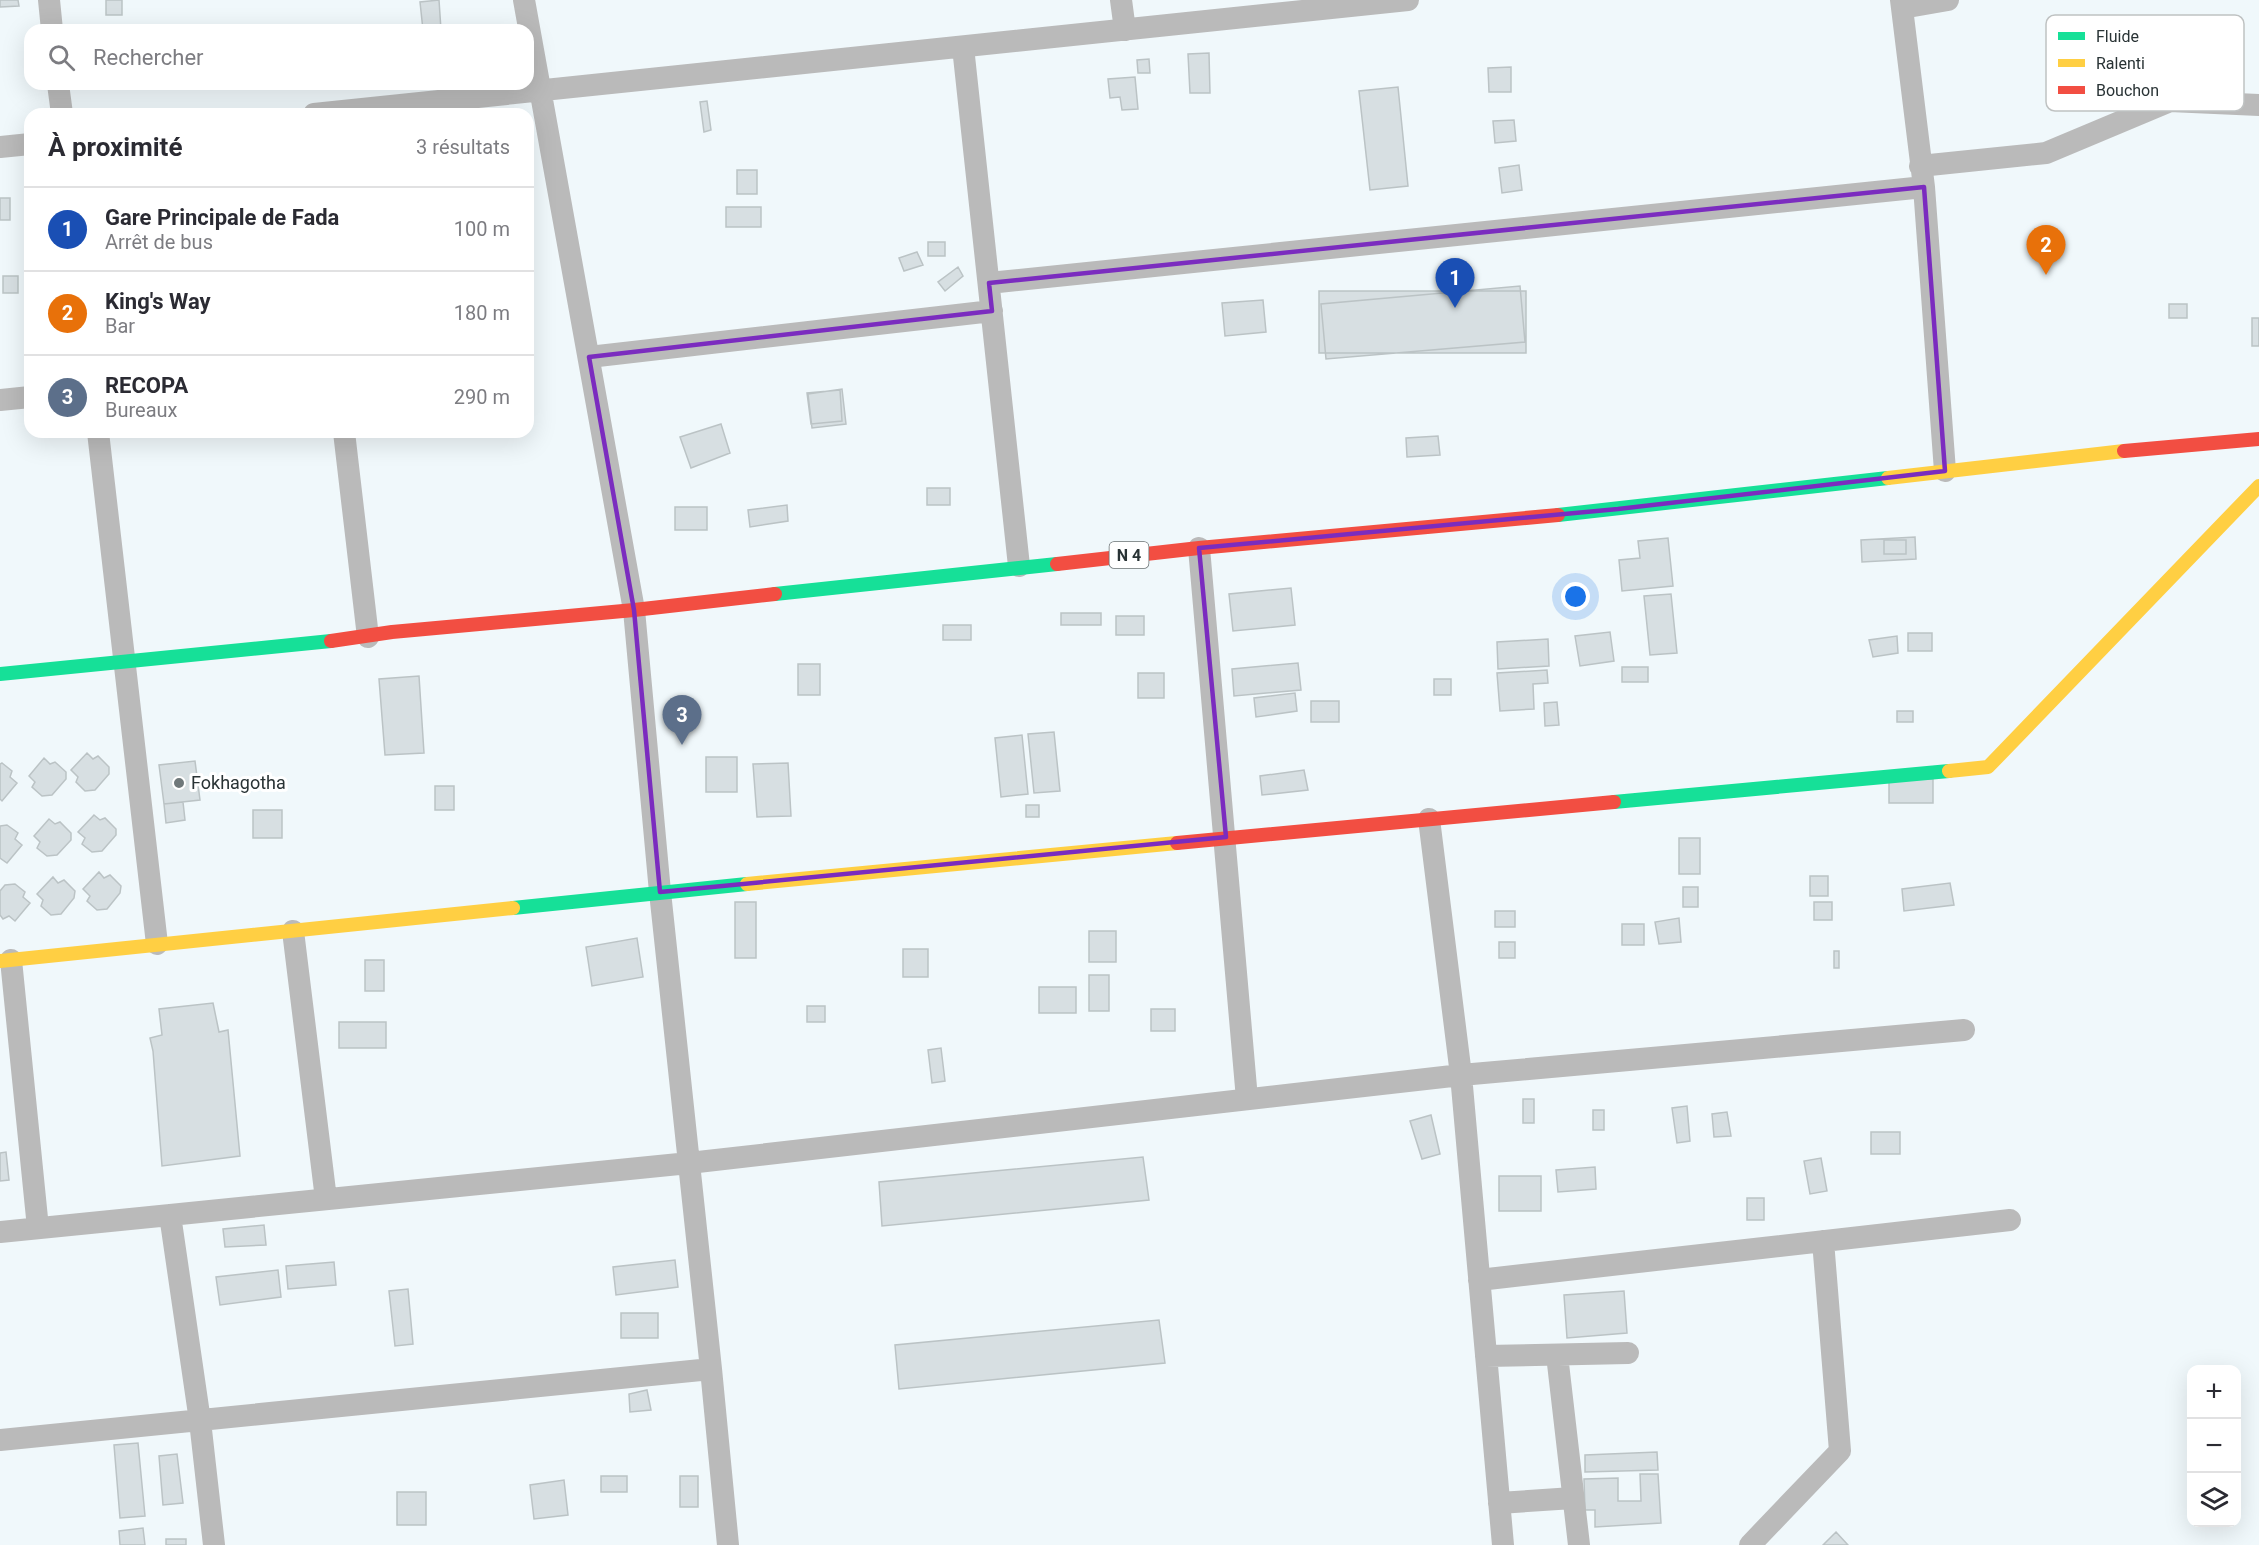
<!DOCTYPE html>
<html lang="fr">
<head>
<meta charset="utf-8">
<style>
	body { margin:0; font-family:Roboto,sans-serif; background:#f7f7f7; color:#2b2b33 }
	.controls { position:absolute; right:18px; bottom:18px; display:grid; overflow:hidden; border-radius:12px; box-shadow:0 6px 24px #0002 }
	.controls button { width:54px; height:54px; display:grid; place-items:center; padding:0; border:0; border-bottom:2px solid #e1e1e2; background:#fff; color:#2b2b33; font:30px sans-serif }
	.you { position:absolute; left:1576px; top:597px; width:21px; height:21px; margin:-15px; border:4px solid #fff; border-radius:50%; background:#1a73e8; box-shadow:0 0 0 9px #1a73e833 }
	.badge { display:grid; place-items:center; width:39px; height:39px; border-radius:50%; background:#6f787a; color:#fff; font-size:20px; font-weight:700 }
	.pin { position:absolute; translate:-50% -50px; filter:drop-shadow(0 2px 3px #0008) }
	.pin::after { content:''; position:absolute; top:32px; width:21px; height:18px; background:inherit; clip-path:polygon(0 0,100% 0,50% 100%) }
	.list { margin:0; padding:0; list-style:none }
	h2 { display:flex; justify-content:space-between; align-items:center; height:78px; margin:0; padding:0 24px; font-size:26px }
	h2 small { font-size:20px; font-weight:400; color:#7c7c81 }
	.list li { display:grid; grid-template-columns:39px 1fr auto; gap:18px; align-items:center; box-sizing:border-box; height:84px; padding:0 24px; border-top:2px solid #e1e1e2 }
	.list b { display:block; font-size:22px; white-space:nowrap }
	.list p { margin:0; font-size:20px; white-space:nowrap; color:#7c7c81 }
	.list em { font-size:20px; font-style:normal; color:#7c7c81 }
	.icon { flex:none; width:33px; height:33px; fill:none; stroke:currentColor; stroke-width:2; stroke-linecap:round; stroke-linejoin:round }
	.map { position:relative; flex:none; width:2259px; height:1545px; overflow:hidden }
	.search { position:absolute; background:#fff; box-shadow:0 6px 24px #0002; left:24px; top:24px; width:510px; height:66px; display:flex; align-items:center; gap:15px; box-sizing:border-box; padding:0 21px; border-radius:18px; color:#7c7c81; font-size:22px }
	.panel { position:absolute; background:#fff; box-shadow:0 6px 24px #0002; left:24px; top:108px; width:510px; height:330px; border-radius:18px }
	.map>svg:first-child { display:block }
	.building { fill:#d7dfe2; stroke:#bbc3c5; stroke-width:1.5 }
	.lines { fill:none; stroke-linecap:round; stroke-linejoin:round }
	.street { stroke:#bababa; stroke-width:22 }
	.fast { stroke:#16e098; stroke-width:14 }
	.slow { stroke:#ffcf43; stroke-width:14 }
	.jam { stroke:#f24e42; stroke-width:14 }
	.marked { fill:none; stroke:#7b2cbf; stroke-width:4.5; stroke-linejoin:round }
	.poi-dot { fill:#6f787a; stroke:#fff; stroke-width:2 }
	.labels { text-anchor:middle; stroke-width:6; stroke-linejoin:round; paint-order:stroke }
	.shield { fill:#fff; stroke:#697072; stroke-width:1.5 }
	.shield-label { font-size:16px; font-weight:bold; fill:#293335 }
	.poi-label { font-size:18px; fill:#293335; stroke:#fff; text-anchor:start }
	.key { fill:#fff; stroke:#bfc2c2; stroke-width:1.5 }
	.key-label { font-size:16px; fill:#293335 }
</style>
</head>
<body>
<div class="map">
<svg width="2259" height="1545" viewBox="0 0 2259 1545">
	<rect width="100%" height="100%" fill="#f0f8fb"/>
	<path class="building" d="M0,0h18l1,6 -19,1z
		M106,0h16v15h-16z
		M439,0l2,30h-18l-3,-28z
		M1209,53l1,40h-20l-2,-39z
		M1149,59l1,14h-12l-1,-13z
		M1511,67v25h-22l-1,-24z
		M1135,77l3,32 -16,1 -2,-13 -10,1 -2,-19z
		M1398,87l10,99 -38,4 -11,-99z
		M707,101l4,29 -7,2 -4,-30z
		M1514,120l2,21 -21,2 -2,-22z
		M1519,165l3,25 -20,3 -3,-25z
		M737,170h20v24h-20z
		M0,198h10v22h-10z
		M726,207h35v20h-35z
		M928,242h17v14h-17z
		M917,252l6,13 -19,6 -5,-13z
		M958,267l5,9 -18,15 -7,-9z
		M3,276h15v17h-15z
		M1520,286l5,56 -199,17 -5,-55z
		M1319,291h207v62h-207z
		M1263,300l3,32 -41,4 -3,-33z
		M2169,304h18v14h-18z
		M2252,318h7v28h-7z
		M842,389l4,35 -34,4 -4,-34z
		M840,390l2,31 -31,3 -4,-31z
		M721,424l9,29 -39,15 -11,-31z
		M1438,436l2,19 -33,2 -1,-19z
		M927,488h23v17h-23z
		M787,505l1,16 -38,6 -2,-17z
		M675,507h32v23h-32z
		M1915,537l1,22 -54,3 -1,-22z
		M1668,538l5,48 -51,5 -3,-31 21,-2 -2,-17z
		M1884,540h22v14h-22z
		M1291,588l4,37 -62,6 -4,-37z
		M1671,594l6,59 -27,2 -6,-59z
		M1061,613h40v12h-40z
		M1116,616h28v19h-28z
		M943,625h28v15h-28z
		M1610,632l4,29 -34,5 -5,-30z
		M1908,633h24v18h-24z
		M1897,636l1,17 -25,4 -4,-17z
		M1548,639l1,27 -51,3 -1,-27z
		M1298,663l3,27 -67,6 -2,-27z
		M798,664h22v31h-22z
		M1622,667h26v15h-26z
		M1547,670l1,13 -15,1 1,25 -34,2 -3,-38z
		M1138,673h26v25h-26z
		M419,676l5,77 -39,2 -6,-76z
		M1434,679h17v16h-17z
		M1295,693l2,18 -41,6 -2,-19z
		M1311,701h28v21h-28z
		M1557,702l2,23 -14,1 -1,-23z
		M1897,711h16v11h-16z
		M1054,732l6,59 -26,2 -6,-59z
		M1022,735l6,59 -27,3 -6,-59z
		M87,753l6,6 5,-3 11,11v7l-14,16 -10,1 -9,-9 2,-5 -7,-7z
		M706,757h31v35h-31z
		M44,758l6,6 5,-2 11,10v7l-14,16 -10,1 -10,-9 3,-5 -6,-6z
		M195,761l5,39 -36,4 -5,-39z
		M2,763l10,8 -2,6 7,6 -15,18 -2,-2v-35z
		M788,763l3,53 -34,1 -4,-53z
		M1304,770l4,20 -46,5 -2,-19z
		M1889,779h44v24h-44z
		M435,786h19v24h-19z
		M183,802l2,18 -19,3 -2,-19z
		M1026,805h13v12h-13z
		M253,810h29v28h-29z
		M94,815l6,5 5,-2 11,11v6l-14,16 -10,1 -10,-8 3,-6 -7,-6z
		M49,819l6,5 5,-2 11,11v7l-14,15 -10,1 -10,-8 3,-6 -6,-6z
		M7,825l11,8 -3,6 7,6 -15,18 -7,-5v-32z
		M1679,838h21v36h-21z
		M99,872l5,6 6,-3 11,11 -1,7 -13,16 -10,1 -10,-9 3,-5 -7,-7z
		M1810,876h18v20h-18z
		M53,877l5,6 6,-3 11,11 -1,7 -13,16 -10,1 -10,-9 2,-6 -6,-6z
		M1950,883l4,22 -50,6 -2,-22z
		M15,884l10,8 -2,5 7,6 -15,18 -6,-5 -6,3 -3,-4v-24l5,-6z
		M1683,887h15v20h-15z
		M735,902h21v56h-21z
		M1814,902h18v18h-18z
		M1495,911h20v16h-20z
		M1679,918l2,24 -22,2 -4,-22z
		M1622,924h22v21h-22z
		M1089,931h27v31h-27z
		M637,938l6,39 -51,9 -6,-39z
		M1499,942h16v16h-16z
		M903,949h25v28h-25z
		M1834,951h5v17h-5z
		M365,960h19v31h-19z
		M1089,975h20v36h-20z
		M1039,987h37v26h-37z
		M213,1003l6,29 9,-2 12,126 -78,10 -9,-115 -3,-13 12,-3 -3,-26z
		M807,1006h18v16h-18z
		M1151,1009h24v22h-24z
		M339,1022h47v26h-47z
		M941,1048l4,33 -13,2 -4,-33z
		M1523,1099h11v24h-11z
		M1687,1106l3,35 -13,2 -5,-35z
		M1593,1110h11v20h-11z
		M1727,1112l4,24 -17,1 -2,-23z
		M1431,1115l9,39 -18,5 -12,-38z
		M1871,1132h29v22h-29z
		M6,1152l3,28 -9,1v-28z
		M1143,1157l6,43 -267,26 -3,-44z
		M1821,1158l6,33 -17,3 -6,-33z
		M1595,1167l1,22 -38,3 -2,-22z
		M1499,1176h42v35h-42z
		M1747,1198h17v22h-17z
		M264,1225l2,20 -41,2 -2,-18z
		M675,1260l3,27 -62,8 -3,-28z
		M334,1262l2,23 -48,4 -2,-23z
		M278,1270l3,27 -61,8 -4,-28z
		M408,1289l5,55 -18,2 -6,-55z
		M1624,1291l3,42 -60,5 -3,-43z
		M621,1313h37v25h-37z
		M1159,1320l6,43 -266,26 -4,-44z
		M647,1390l4,20 -21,2 -1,-18z
		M138,1443l7,73 -25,2 -6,-73z
		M1657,1452l1,18 -73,2v-17z
		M177,1454l6,49 -20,2 -4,-49z
		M1640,1474h18l3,49 -66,4v-17h-10l-1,-31 34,-1v23h23z
		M601,1476h26v16h-26z
		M680,1476h18v31h-18z
		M564,1480l4,35 -34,4 -4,-34z
		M397,1492h29v33h-29z
		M143,1528l2,17h-25l-1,-14z
		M1836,1532l12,13h-25z
		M166,1539h20v6h-20z"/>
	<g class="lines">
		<path class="street" d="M49,0l3,30
			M524,0l110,610 26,282 51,477 17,176
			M1121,0l4,30
			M1901,0l23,187 21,284
			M1902,8l46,-8
			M963,47l56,519
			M58,84l4,30
			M314,114l1094,-114
			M0,147l30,-3
			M1920,166l126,-13 124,-52 89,4
			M989,283l935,-96
			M589,357l403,-46
			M0,400l30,-3
			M98,432l59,512
			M344,432l24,205
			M1199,548l48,551
			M1429,819l32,256 42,470
			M293,931l33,268
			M11,960l27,268
			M170,1215l30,206 14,124
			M0,1232l689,-69 772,-88 503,-45
			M1479,1280l531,-60
			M1557,1355l22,190
			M1486,1356l142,-3
			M0,1440l711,-71
			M1499,1503l74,-5
			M1750,1545l90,-94 -17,-210"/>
		<path class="fast" d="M1558,515l330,-37
			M775,594l282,-30
			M0,674l331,-33
			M1614,802l335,-31
			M513,908l234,-24"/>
		<path class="slow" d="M1888,478l236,-27
			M1949,771l39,-4 271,-281
			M747,884l430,-41
			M0,961l513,-53"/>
		<path class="jam" d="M2124,451l135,-12
			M1057,564l142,-16 359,-33
			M331,641l61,-9 242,-22 141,-16
			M1177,843l437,-41"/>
	</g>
	<path class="marked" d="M1924,187l21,284 -327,38 -419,39 27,289 -566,55 -26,-282 -45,-253 403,-46 -3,-28z"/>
	<circle class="poi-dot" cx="179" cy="783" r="6"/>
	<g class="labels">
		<rect class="shield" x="1109.5" y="542" width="39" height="26" rx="4.5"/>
		<g class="shield-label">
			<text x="1129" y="561">N 4</text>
		</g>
		<g class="poi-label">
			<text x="191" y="789">Fokhagotha</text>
		</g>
	</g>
	<rect x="2046" y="15" width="198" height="96" rx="9" class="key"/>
	<rect x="2058" y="32" width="27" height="8" fill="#16e098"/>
	<rect x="2058" y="59" width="27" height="8" fill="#ffcf43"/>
	<rect x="2058" y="86" width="27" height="8" fill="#f24e42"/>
	<g class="key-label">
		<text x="2096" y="42">Fluide</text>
		<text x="2096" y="69">Ralenti</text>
		<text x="2096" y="96">Bouchon</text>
	</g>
</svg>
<div class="controls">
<button>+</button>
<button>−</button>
<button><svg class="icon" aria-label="layers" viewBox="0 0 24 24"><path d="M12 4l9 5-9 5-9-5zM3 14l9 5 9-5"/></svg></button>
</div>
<div class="you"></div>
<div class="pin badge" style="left:1455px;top:308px;background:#1a4fb4">1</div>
<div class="pin badge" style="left:2046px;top:275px;background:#e8710a">2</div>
<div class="pin badge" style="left:682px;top:745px;background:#5c6f8a">3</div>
<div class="search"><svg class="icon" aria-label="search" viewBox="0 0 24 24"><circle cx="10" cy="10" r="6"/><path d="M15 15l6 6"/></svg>Rechercher</div>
<section class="panel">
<h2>À proximité<small>3 résultats</small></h2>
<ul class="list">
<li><span class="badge" style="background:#1a4fb4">1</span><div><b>Gare Principale de Fada</b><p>Arrêt de bus</p></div><em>100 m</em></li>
<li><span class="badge" style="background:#e8710a">2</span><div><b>King's Way</b><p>Bar</p></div><em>180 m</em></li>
<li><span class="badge" style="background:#5c6f8a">3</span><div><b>RECOPA</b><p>Bureaux</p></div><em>290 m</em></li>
</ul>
</section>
</div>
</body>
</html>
